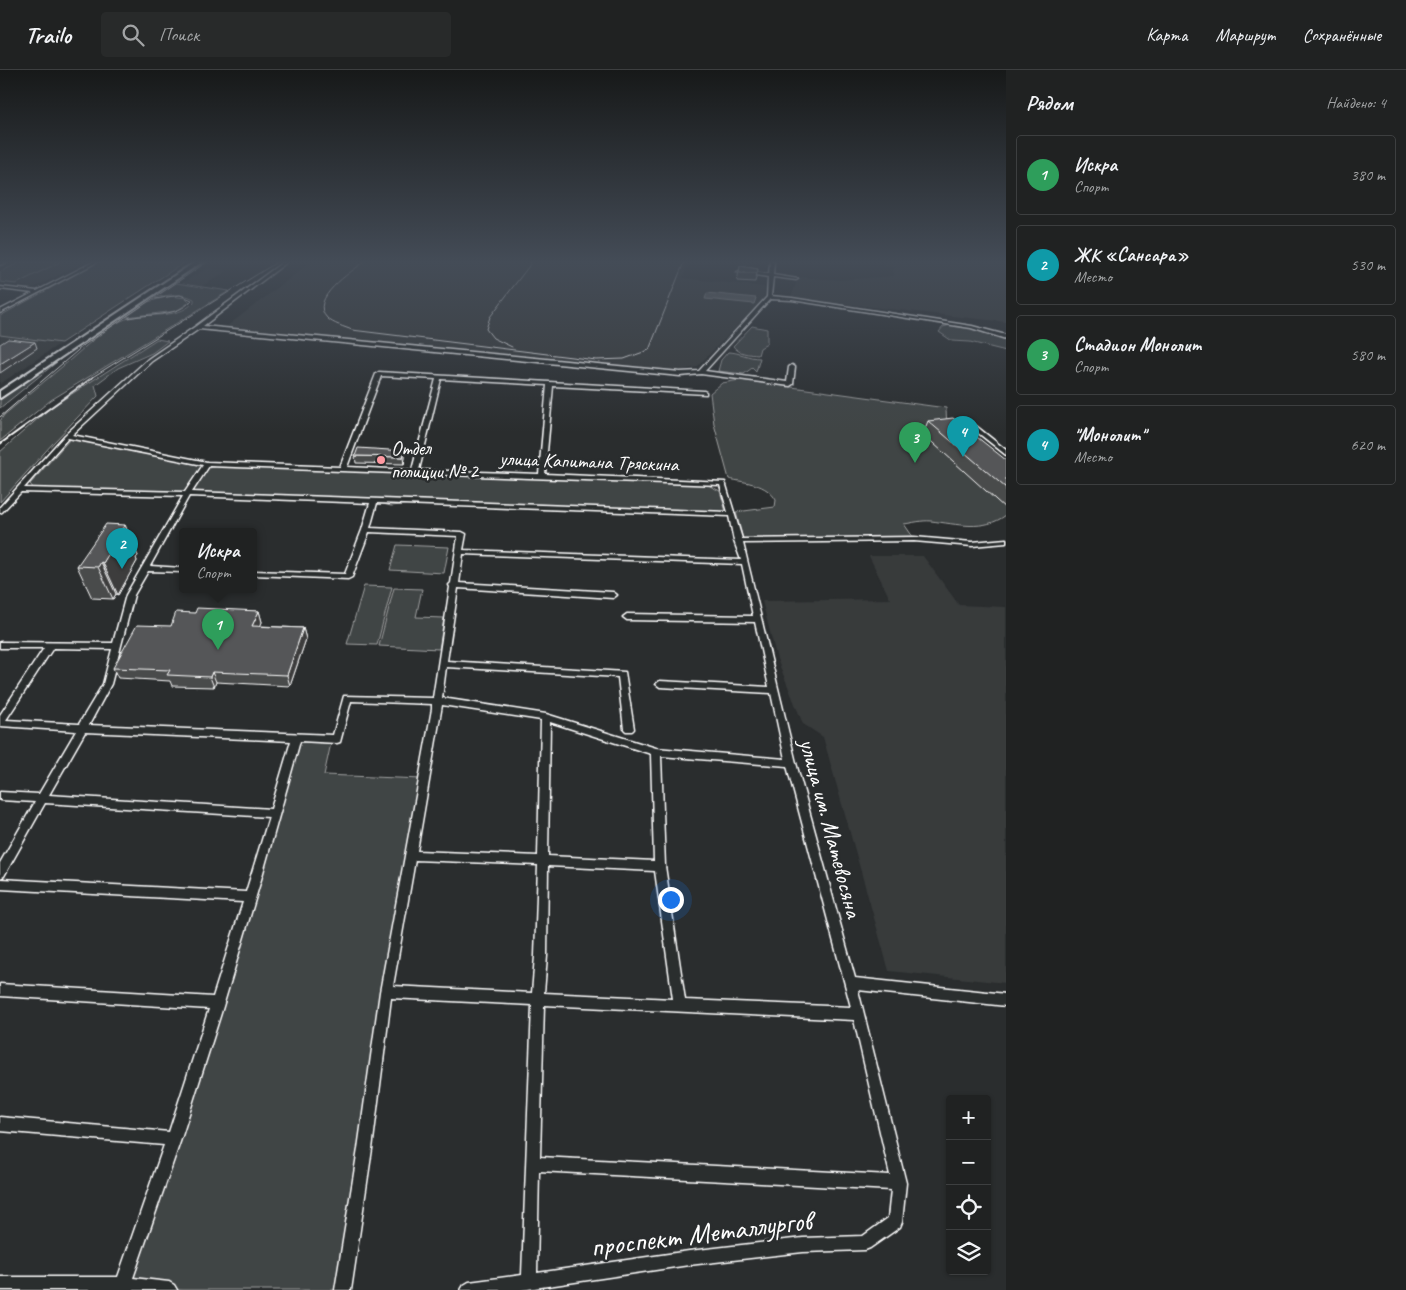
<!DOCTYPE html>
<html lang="ru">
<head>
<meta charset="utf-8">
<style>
	body { margin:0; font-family:Caveat,sans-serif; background:#282a2a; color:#f1f3f6 }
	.controls { position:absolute; right:15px; bottom:15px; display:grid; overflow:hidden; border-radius:5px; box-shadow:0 1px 4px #0004 }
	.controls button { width:45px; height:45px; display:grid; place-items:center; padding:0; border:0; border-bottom:1px solid #3d3f40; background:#202222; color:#f1f3f6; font:25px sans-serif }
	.you { position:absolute; left:670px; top:829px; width:18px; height:18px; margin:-12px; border:4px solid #fff; border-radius:50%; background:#1a73e8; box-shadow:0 0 0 8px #1a73e833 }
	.badge { display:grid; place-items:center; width:32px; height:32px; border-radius:50%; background:#b45309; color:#fff; font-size:16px; font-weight:700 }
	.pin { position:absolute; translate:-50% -41px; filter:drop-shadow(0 1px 2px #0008) }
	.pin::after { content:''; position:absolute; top:26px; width:18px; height:15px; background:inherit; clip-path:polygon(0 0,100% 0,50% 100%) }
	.popup { position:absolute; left:179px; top:458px; width:78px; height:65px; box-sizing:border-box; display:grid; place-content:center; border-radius:5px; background:#202222; filter:drop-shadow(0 1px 4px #0005); font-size:16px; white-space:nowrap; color:#a2a4a5 }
	.popup b { font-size:19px; color:#f1f3f6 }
	.popup::after { content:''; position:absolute; left:50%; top:100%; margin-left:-10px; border:10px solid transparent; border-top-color:#202222 }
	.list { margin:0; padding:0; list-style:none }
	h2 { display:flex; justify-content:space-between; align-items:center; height:65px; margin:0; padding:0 20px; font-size:21px }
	h2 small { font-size:16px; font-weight:400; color:#a2a4a5 }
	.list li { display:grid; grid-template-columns:32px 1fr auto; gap:15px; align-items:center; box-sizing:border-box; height:80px; margin:0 10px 10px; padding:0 10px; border:1px solid #3d3f40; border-radius:5px }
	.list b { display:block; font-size:19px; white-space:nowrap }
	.list p { margin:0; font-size:16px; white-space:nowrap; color:#a2a4a5 }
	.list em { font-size:16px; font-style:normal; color:#a2a4a5 }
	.icon { flex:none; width:28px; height:28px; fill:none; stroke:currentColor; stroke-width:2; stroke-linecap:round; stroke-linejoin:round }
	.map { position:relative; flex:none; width:1006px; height:1220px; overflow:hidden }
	header { display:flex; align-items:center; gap:30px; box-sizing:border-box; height:70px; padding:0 25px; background:#202222; border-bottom:1px solid #3d3f40 }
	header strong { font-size:24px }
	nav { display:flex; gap:28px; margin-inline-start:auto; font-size:18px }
	.search { width:350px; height:45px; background:#282a2a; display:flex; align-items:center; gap:12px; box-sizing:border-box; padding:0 18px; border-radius:5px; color:#a2a4a5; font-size:19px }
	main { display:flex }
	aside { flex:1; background:#202222 }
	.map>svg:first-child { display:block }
	.built { fill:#373a3b }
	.green { fill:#414445; stroke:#a0a2a2 }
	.water { fill:#6a6c6d; stroke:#a6a7a7 }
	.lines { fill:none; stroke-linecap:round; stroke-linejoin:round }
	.minor-casing { stroke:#fff; stroke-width:3 }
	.primary-casing { stroke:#fff; stroke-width:4 }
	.minor { fill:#2a2d2e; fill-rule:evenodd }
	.primary { fill:#2a2d2e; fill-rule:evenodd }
	.tram { stroke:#fff; stroke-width:1 }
	.rail-far1 { stroke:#fff; stroke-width:1 }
	.rail { stroke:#fff; stroke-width:2 }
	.wall { fill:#494b4c; stroke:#fff }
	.shaded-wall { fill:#3c3d3e; stroke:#fff }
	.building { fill:#555758; stroke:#fff }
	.poi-dot { fill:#ff9aa2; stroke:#2a2d2e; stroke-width:2 }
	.labels { text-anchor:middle; stroke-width:5; stroke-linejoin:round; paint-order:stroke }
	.far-poi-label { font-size:20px; fill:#fff; stroke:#2a2d2e; text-anchor:start }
	.far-street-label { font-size:20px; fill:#fff; stroke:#2a2d2e }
	.street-label { font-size:24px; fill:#fff; stroke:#2a2d2e }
	.near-street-label { font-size:29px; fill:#fff; stroke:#2a2d2e }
</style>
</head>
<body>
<header>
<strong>Trailo</strong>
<div class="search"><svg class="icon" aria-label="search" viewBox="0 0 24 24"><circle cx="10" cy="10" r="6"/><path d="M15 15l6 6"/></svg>Поиск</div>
<nav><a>Карта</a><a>Маршрут</a><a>Сохранённые</a></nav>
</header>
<main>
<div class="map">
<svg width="1006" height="1220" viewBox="0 0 1006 1220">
	<rect width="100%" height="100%" fill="#2a2d2e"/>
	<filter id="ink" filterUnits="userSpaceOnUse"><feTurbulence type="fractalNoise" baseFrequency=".02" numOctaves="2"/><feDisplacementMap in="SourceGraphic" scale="10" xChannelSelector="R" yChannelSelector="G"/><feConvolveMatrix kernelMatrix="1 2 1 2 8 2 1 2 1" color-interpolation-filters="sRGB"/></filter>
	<g filter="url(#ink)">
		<path class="built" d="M15,192h69l-50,26 -34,-4v-15z
			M311,192h377l-5,16 82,9 -1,12 -67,68 -17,4 -454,-44z
			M882,192h124v60l-215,-24 7,-21 42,3 54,-4 -1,-7 6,-3h-15z
			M208,198l19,3 -25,15 -22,-2z
			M0,265l14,2 47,6 -61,41z
			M869,486h54l36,49 47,2v376l-117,-12 -66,-234 -20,-13 -26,-65 -15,-58 128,-2z"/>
		<path class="green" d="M21,192h39l-44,22 -16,-2v-10z
			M98,192h87l-124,81 -61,-8v-19z
			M176,213l53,8 -178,109 -51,41v-20l4,-6c22,-18 43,-36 65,-54 16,-14 33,-30 52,-40 23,-11 55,1 73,-19v-3c-13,-7 -27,-4 -40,-1z
			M169,226l17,2 4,4 -14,9 -50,6 22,-15z
			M950,255l22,3 34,11v12l-36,-9 -18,-1 -13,-9 4,-5z
			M752,256l15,3v15l-7,4 -2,7c-10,-1 -19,-1 -25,-9z
			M157,269l11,2 -16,12 -34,15 -23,17 3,11 -44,46 -54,60v-50l50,-44z
			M72,279h1l-73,59v-9z
			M728,282c11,0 20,6 32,6l-4,14 -4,-4 -8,6 -26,-3 3,-11z
			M740,310l206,28 1,23 59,49v35c-22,17 -49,9 -75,6 -9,-1 -19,2 -27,3l9,13 -170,2 -7,-27 39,-5 1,-7c-10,-17 -29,-17 -47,-21l-15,-55 -4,-31 12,-10z
			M70,369l137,26 497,18 16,8 6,21 -293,-10 -42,4 -16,-4 -340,-12 -5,-6z
			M397,475l52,2 -5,26 -54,-3z
			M364,516l28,1 -15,58 -30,-1z
			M394,518l28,1 -6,28 28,1 -5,31 -60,-3z
			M300,672l31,1 -7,32 98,4 -79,511h-160l-52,-4z"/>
		<path class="water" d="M707,223l49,5 -2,6 -49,-5z"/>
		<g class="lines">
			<g class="minor-casing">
				<path id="minor" d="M0,192h7l-7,3z
					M93,192h4l-97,51v-3l33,-17 -33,-4v-2l37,4z
					M283,192h4l-84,64 477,46 19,-1 68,-74 1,-20 -31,-5 2,-1 30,3 1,-12h4l-1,13 25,4 -2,1 -23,-3 -2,19 21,2 180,28 34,9v4l-35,-11 -179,-28 -22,-1 -65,72 82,11 2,-15 3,-2 3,2 -2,17 -3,2 -89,-12 -21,2 -481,-47 -47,32 -80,74 135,27 133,5 36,-93 3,-2 325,19 2,1v2l-153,-8 -8,88 180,8 17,57 172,-2 58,5 34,-3v4l-34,3 -58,-5 -171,2 53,220 59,215 151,16v12l-148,-16 48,193 -4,39 -2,5 -30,21 -5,2 -62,2 -114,13 -168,25h-60l3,-5 5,-3 53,-7 10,-270 -141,-7 -19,151 -21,141h-16l23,-141 22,-157 52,-283v-5l-81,-3 -11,41 -3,1 -37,-2 -38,135 -41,137 -40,126 -48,139 36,4 5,3 3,5h-177v-13h118l46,-132 -164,-14v-14l169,15 40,-123 -209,-13v-12l213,13 30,-95 -243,-13v-10l246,13 23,-75 -224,-14 -41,73 -4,2v-15l35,-61 -35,-2v-8l39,2 37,-63 -76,-5v-11l44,-67h-44v-6l113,1 13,-48 57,-99 -162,-4 -19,20 -2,1v-6l65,-72 83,-76 48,-33zM381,306l55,3 -24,91 -65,-3zM441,309l106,6 -8,89 -120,-4zM68,368l135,27 -18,27 -161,-4zM209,396l511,19 8,27 -536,-20zM189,426l181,7 -8,27 -17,44 -92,-3v4l95,4 4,-2 17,-45 89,4 -7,47 -2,2 1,2 -17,111 -89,-2 -11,39 -244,-10 22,-41 23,-89 14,-24 35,1v-4l-33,-2zM377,433l352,13 5,25 7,19 -278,-10 3,-16 -4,-2 -92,-4zM463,484l279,10 11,52 -126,-2 -4,3 4,3 128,2 14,65 -109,-6 -4,3 4,3 111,6 14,66 -129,-11 -110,-34 -104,-16 4,-31 172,10 6,52 2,2h6l2,-2 -9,-57 -178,-11 11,-73 155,10 4,-3 -4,-3 -154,-9zM53,578l59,1 -9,35 -24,40 -73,-4zM442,635l99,15 -3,136 -121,-5zM550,652l101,32 3,107 -106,-5zM85,662l206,9 -20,68 -222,-14zM661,686l126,10 64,241 -166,-7 -20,-134zM415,790l123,5 -3,91 -3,37 -139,-7zM548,796l107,5 18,128 -129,-6 3,-37zM544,935l310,15 36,155 -350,-18zM539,1101l352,19 -3,28 -25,18 -60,2 -114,13 -152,22z
					M972,356h4l30,24v5l-34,-27z"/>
			</g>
			<g class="primary-casing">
				<path id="primary" d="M195,192h7l-202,136v-7z"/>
			</g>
			<use href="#minor" class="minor"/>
			<use href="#primary" class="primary"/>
			<path class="tram" d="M128,248c21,-5 49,0 64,-18l-12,-5 -25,4
				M0,347l84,-72 123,-83"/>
			<path class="rail-far1" d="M364,192c-13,10 -56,37 -37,56 6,6 18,9 25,12l244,30 28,-1 25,-9 35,-88
				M512,277l-19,-9 -7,-9 4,-12 42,-55
				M91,308l186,-116"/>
			<path class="rail" d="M0,374l93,-67"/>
		</g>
		<path class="wall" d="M740,196l18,3 -3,13 -18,-1z
			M928,351l78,39v49l-83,-75z
			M355,386l50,1 -1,7 -48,-1z
			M125,455l13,31 -2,2 1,3 -19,34 -2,-1 -3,5 -21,-1 -15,-32z
			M259,541l3,11 -2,4 43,2 3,11 -16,47 -74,-4 -2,5 -42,-1 -2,-5 -52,-3 -5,-10 58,-42 24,-13z"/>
		<path class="shaded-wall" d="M35,272l2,6 -37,25v-9z
			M405,381v6l-1,7 -1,-7z
			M125,455l13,31 -2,2 1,3 -19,34 -15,-32z
			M101,492l15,32 -3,5 -15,-32z
			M259,541l3,11 -6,15 -4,-11z
			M303,558l3,11 -16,47 -3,-11z
			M212,602l4,10 -2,5 -4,-10z"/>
		<path class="building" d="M740,196l18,3 -1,4h-18z
			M8,269l27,3 -35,22v-20z
			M953,348l53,42v28l-78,-67z
			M358,378l16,1 31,2 -2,6 -48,-1z
			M106,454l19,1 -3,4h2l-21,34 -2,-1 -3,5 -21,-1z
			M197,538l62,3 -7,15 51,2 -16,47 -75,-3 -2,5 -43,-2 3,-5 -57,-2 24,-43 34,1 5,-14 19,1z"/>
	</g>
	<linearGradient id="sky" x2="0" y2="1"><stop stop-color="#171919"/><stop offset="0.53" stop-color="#444c57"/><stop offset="1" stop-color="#444c57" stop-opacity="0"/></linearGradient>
	<rect width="1006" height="362" fill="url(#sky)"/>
	<circle class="poi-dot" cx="381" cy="390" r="5"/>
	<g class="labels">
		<g class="far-poi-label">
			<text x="391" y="385">Отдел<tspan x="391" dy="23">полиции № 2</tspan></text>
		</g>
		<g class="far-street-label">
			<text transform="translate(589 391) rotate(2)" y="7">улица Капитана Тряскина</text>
		</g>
		<g class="street-label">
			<text transform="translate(831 758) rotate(75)" y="8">улица им. Матевосяна</text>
		</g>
		<g class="near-street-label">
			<text transform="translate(701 1163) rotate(-7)" y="10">проспект Металлургов</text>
		</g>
	</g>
</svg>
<div class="controls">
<button>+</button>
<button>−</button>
<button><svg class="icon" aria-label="locate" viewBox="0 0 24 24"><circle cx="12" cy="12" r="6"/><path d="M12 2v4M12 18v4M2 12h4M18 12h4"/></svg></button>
<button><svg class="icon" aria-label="layers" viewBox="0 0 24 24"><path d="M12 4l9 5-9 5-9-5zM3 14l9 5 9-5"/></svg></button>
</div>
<div class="you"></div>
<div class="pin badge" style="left:218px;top:580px;background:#2e9e5b">1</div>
<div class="popup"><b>Искра</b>Спорт</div>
<div class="pin badge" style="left:122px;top:499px;background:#0f9aa8">2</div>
<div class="pin badge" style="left:915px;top:393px;background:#2e9e5b">3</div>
<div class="pin badge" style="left:963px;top:387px;background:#0f9aa8">4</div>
</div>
<aside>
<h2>Рядом<small>Найдено: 4</small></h2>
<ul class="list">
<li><span class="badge" style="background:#2e9e5b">1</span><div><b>Искра</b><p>Спорт</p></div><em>380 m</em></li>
<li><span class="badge" style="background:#0f9aa8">2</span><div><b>ЖК «Сансара»</b><p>Место</p></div><em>530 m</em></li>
<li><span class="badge" style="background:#2e9e5b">3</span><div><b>Стадион Монолит</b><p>Спорт</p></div><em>580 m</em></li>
<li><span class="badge" style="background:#0f9aa8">4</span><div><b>&quot;Монолит&quot;</b><p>Место</p></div><em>620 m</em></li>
</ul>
</aside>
</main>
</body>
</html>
